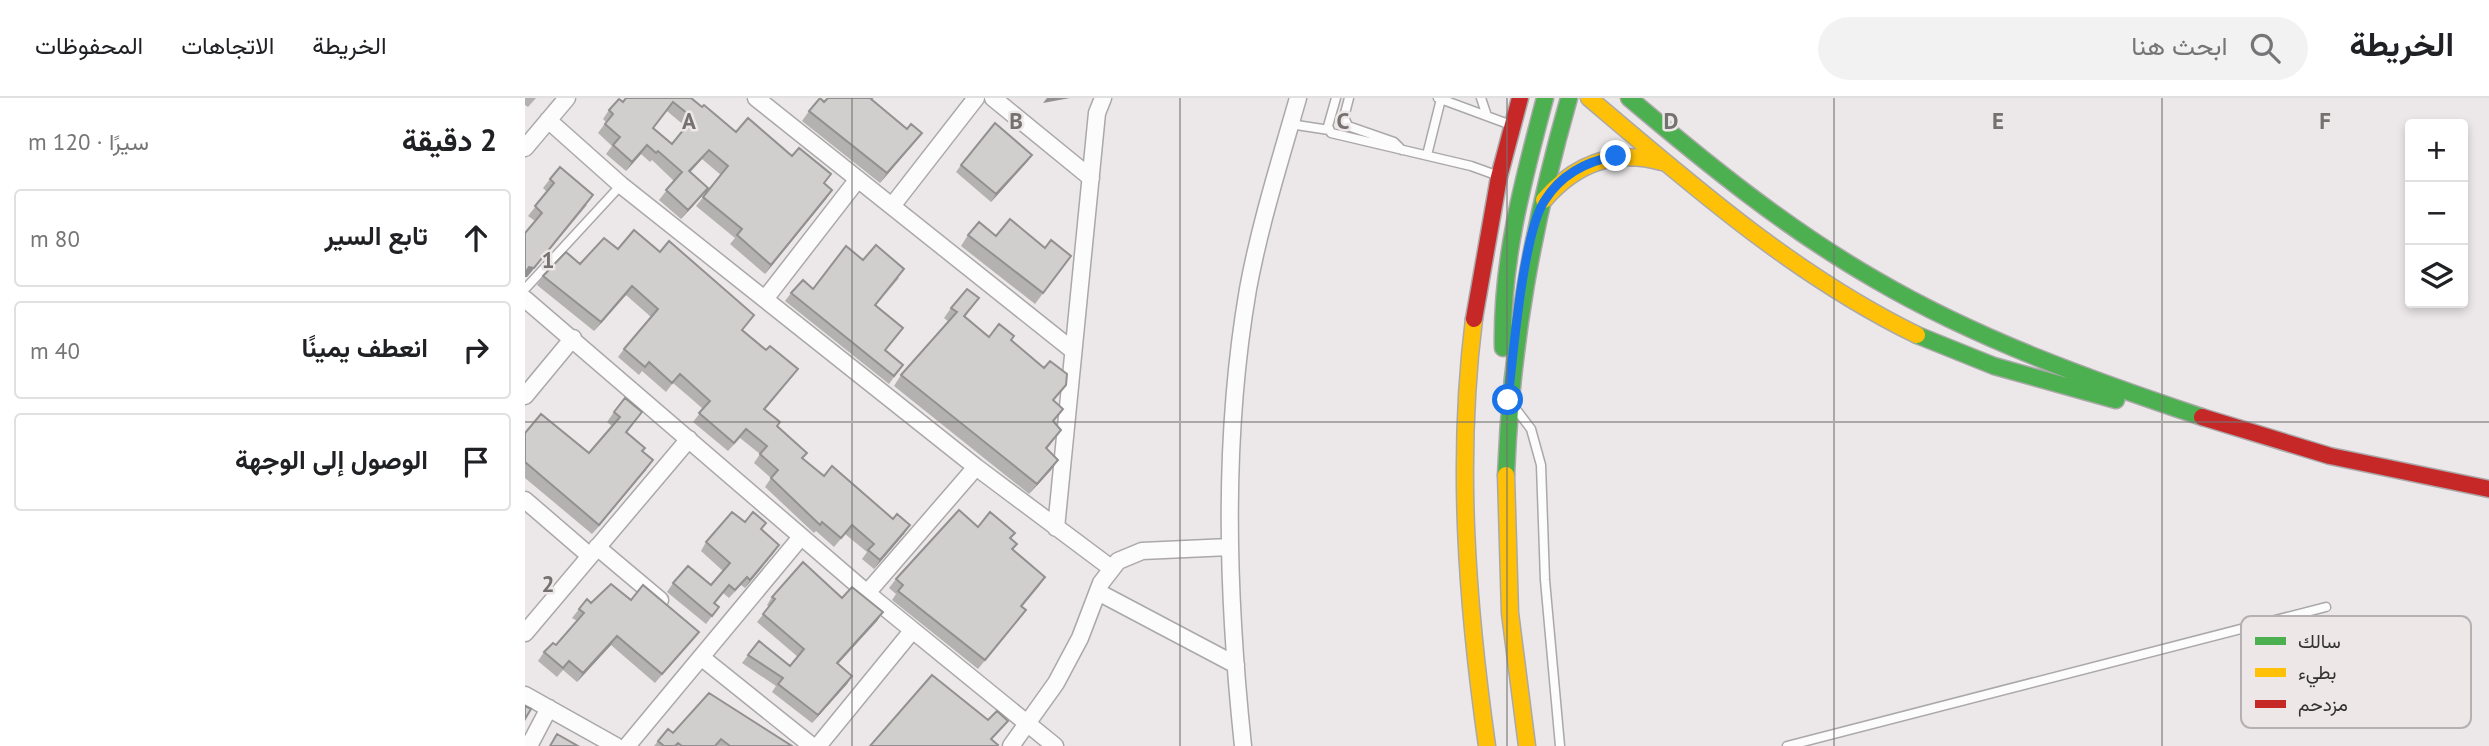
<!DOCTYPE html>
<html lang="ar">
<head>
<meta charset="utf-8">
<style>
	body { margin:0; font-family:"PT Sans",Vazirmatn,sans-serif; background:#f2f2f2; color:#202124; direction:rtl }
	.controls { position:absolute; right:21px; top:21px; display:grid; overflow:hidden; border-radius:7px; box-shadow:0 4px 10px #0003 }
	.controls button { width:63px; height:63px; display:grid; place-items:center; padding:0; border:0; border-bottom:2px solid #e0e0e0; background:#fff; color:#202124; font:35px sans-serif }
	.stop { position:absolute; width:21px; height:21px; margin:-16px; border:5px solid #1a73e8; border-radius:50%; background:#fff }
	.stop.end { background:#1a73e8; border-color:#fff; box-shadow:0 2px 7px #0008 }
	.list { margin:0; padding:0; list-style:none }
	h2 { display:flex; justify-content:space-between; align-items:center; height:91px; margin:0; padding:0 28px; font-size:30px }
	h2 small { font-size:23px; font-weight:400; color:#757577 }
	.list li { display:grid; grid-template-columns:46px 1fr auto; gap:21px; align-items:center; box-sizing:border-box; height:98px; margin:0 14px 14px; padding:0 14px; border:2px solid #e0e0e0; border-radius:7px }
	.list b { display:block; font-size:26px; white-space:nowrap }
	.list em { font-size:23px; font-style:normal; color:#757577 }
	.icon { flex:none; width:38px; height:38px; fill:none; stroke:currentColor; stroke-width:2; stroke-linecap:round; stroke-linejoin:round }
	.map { position:relative; flex:none; width:1964px; height:648px; overflow:hidden; direction:ltr }
	header { display:flex; align-items:center; gap:42px; box-sizing:border-box; height:98px; padding:0 35px; background:#fff; border-bottom:2px solid #e0e0e0 }
	header strong { font-size:33px }
	nav { display:flex; gap:38px; margin-inline-start:auto; font-size:24px }
	.search { width:490px; height:63px; background:#f2f2f2; display:flex; align-items:center; gap:18px; box-sizing:border-box; padding:0 24px; border-radius:38px; color:#757577; font-size:26px }
	main { display:flex }
	aside { flex:1; background:#fff }
	.map>svg:first-child { display:block }
	.lines { fill:none; stroke-linecap:round; stroke-linejoin:round }
	.lane-casing { stroke:#aba8a9; stroke-width:11 }
	.street-casing { stroke:#aba8a9; stroke-width:19 }
	.fast-casing { stroke:#aba8a9; stroke-width:19 }
	.slow-casing { stroke:#aba8a9; stroke-width:19 }
	.jam-casing { stroke:#aba8a9; stroke-width:19 }
	.lane { stroke:#fcfcfc; stroke-width:8 }
	.street { stroke:#fcfcfc; stroke-width:16 }
	.fast { stroke:#4caf50; stroke-width:16 }
	.slow { stroke:#ffc107; stroke-width:16 }
	.jam { stroke:#c62828; stroke-width:16 }
	.wall { fill:#b4b1b1; fill-rule:evenodd }
	.shaded-wall { fill:#929090 }
	.building { fill:#d1cece; stroke:#929090; stroke-width:2; fill-rule:evenodd }
	.route { stroke:#1a73e8; stroke-width:9 }
	.grid { fill:none; stroke:#747171; stroke-width:2; stroke-opacity:0.55 }
	.key { fill:#ede7e8; stroke:#b5b0b1; stroke-width:2 }
	.key-label { font-size:19px; fill:#333131 }
	.grid-label { font-size:23px; text-anchor:middle; font-weight:bold; fill:#747171; stroke:#ede7e8; stroke-width:5; stroke-linejoin:round; paint-order:stroke }
</style>
</head>
<body>
<header>
<strong>الخريطة</strong>
<div class="search"><svg class="icon" aria-label="search" viewBox="0 0 24 24"><circle cx="10" cy="10" r="6"/><path d="M15 15l6 6"/></svg>ابحث هنا</div>
<nav><a>الخريطة</a><a>الاتجاهات</a><a>المحفوظات</a></nav>
</header>
<main>
<div class="map">
<svg width="1964" height="648" viewBox="0 0 1964 648">
	<rect width="100%" height="100%" fill="#ece8e9"/>
	<g class="lines">
		<g class="lane-casing">
			<path id="lane" d="M811,0l-8,28 3,7 140,33 25,9
				M824,0l-5,19 4,9 46,16 8,8
				M913,0l73,27
				M956,0l6,18
				M765,26l39,6
				M902,57l14,-56
				M0,191l96,-104
				M987,306l19,25 10,36 4,115 15,166
				M1262,648l539,-139"/>
		</g>
		<g class="street-casing">
			<path id="street" d="M231,0l315,251
				M468,0l98,80
				M23,22l73,65 355,282 135,101
				M0,50l42,-50
				M367,108l84,-108
				M0,201l342,294 188,153
				M240,201l93,-120
				M0,298l48,-58
				M0,402l65,56
				M531,430l41,-415 6,-15
				M72,449l63,53
				M573,494l138,73
				M342,495l109,-126
				M0,535l164,-194
				M176,559l111,89
				M0,597l91,51
				M4,648l20,-38
				M102,648l174,-209
				M293,648l94,-115
				M486,648l45,-63 24,-45 21,-55 17,-22 24,-10 87,-4
				M718,648c-16,-152 -21,-306 5,-457 12,-65 32,-128 50,-191"/>
		</g>
		<g class="fast-casing">
			<path id="fast" d="M1104,0c78,66 158,131 247,182 101,59 215,100 326,137
				M1392,237l77,31 122,34
				M978,250c-2,-87 20,-167 42,-250
				M981,377c5,-132 27,-250 63,-377"/>
		</g>
		<g class="slow-casing">
			<path id="slow" d="M1064,0c104,88 205,177 328,237
				M1019,102c32,-37 70,-51 118,-38
				M949,221c-18,142 -7,286 13,427
				M981,377l4,138 17,133"/>
		</g>
		<g class="jam-casing">
			<path id="jam" d="M949,221l25,-142 21,-79
				M1677,319l128,39 159,33"/>
		</g>
		<use href="#lane" class="lane"/>
		<use href="#street" class="street"/>
		<use href="#fast" class="fast"/>
		<use href="#slow" class="slow"/>
		<use href="#jam" class="jam"/>
	</g>
	<path class="wall" d="M0,0h11l-8,9 -3,-2z
		M166,0l11,9 34,25 88,51 2,16 -61,75 -35,-30 5,-6 -39,-32 25,-31 -19,-16 -12,13 11,25 -20,22 -22,-19 15,-19 -22,-21 -2,2 -9,-8 -15,17 -20,-17 6,-8 -14,-13 8,-11 -3,-3 6,-9 14,-8zM142,13l19,16 -14,17 -18,-16z
		M347,2l42,43 -34,40 -78,-62 7,-10 15,-9z
		M507,57l-5,7 -36,40 -35,-30 5,-7z
		M25,81l37,26 -60,72h-2v-44l10,-12 -7,-5 19,-24 -4,-4z
		M443,137l28,1 49,12 26,8 -36,48 -74,-58z
		M93,151l125,81 23,20 32,19 -33,41 38,49 21,17 69,43 17,6 -6,9 -30,35 -12,-10 5,-7 -22,-18 -11,13 -18,-16 -2,2 -49,-46 6,-9 -17,-15 6,-9 -20,-16 -12,13 -35,-29 10,-13 -9,-8 -21,-18 -7,9 -24,-21 -3,4 -21,-18 6,-8 27,-32 -25,-22 -32,36 -57,-46 6,-9z
		M338,162l36,18 -23,27 27,23 -18,22 12,23 -8,11 -104,-83 6,-8 22,-4z
		M454,200l-14,19 24,20 23,3 42,61v21l7,8 -14,19 4,21 -22,24 -135,-108 7,-11 48,-53 -5,-4 7,-10z
		M89,314h28l-15,21 16,19 3,18 -54,64 -67,-56v-45l64,20 23,-27 -5,-4z
		M220,424l16,7 18,16 -34,43 -4,-3 -12,13 -6,-5 -8,11 4,3 -13,17 -39,-32 6,-9 38,2 12,-14 -22,-20 5,-9z
		M453,429l33,11 6,6 -4,6 26,36 -17,21 -3,12 -41,50 -86,-69 4,-6 -7,-6 7,-9z
		M247,499l70,1 41,14 -6,9 -39,43 14,12 -5,8 -35,39 -40,-31 4,-6 -34,-23 6,-8 42,11 8,-9 -41,-35 12,-15 -2,-2z
		M106,502l68,32 -7,8 -37,43 -44,-38 -34,37 -14,-12 -6,7 -19,-16 6,-9 12,-7 21,-24 -5,-3 7,-9 12,-6z
		M148,635l119,13h-138l4,-5z"/>
	<path class="shaded-wall" d="M522,0h23l-27,5z
		M397,35l-8,10 -34,40 7,-10z
		M122,47l-6,9 -15,17 6,-9z
		M184,52l-7,9 -19,21 6,-9z
		M507,57l-5,7 -36,40 5,-8z
		M183,90l-7,9 -20,22 7,-9z
		M307,92l-6,9 -61,75 6,-9z
		M68,97l-66,82h-2v-4z
		M107,188l-6,9 -32,36 7,-9z
		M128,362l-7,10 -54,64 7,-9z
		M533,362l-7,10 -22,24 8,-10z
		M385,427l-6,9 -30,35 6,-9z
		M254,447l-6,9 -28,34 5,-8z
		M520,479l-6,9 -25,29 7,-9z
		M358,514l-6,9 -46,50 6,-8z
		M92,538l-6,9 -34,37 6,-9z
		M327,578l-5,8 -35,39 6,-8z"/>
	<path class="building" d="M101,0h65l11,9 2,-2 32,27 12,-14 44,38 7,-8 32,26 -7,9 8,7 -61,75 -34,-30 5,-6 -39,-32 25,-31 -19,-16 -20,21 19,17 -20,22 -22,-20 16,-18 -24,-21 -2,2 -9,-8 -15,17 -19,-17 7,-8 -15,-13 8,-10 -4,-4 10,-11 4,3zM148,4l20,16 -21,26 -19,-16z
		M295,0l4,4 4,-4h44l-1,1 36,30 4,-5 11,9 -35,40 -78,-62z
		M470,25l37,32 -36,39 -35,-29z
		M35,69l33,28 -59,73 -5,-1 -4,6v-40l17,-20 -7,-7 19,-23 -4,-4z
		M485,121l35,29 6,-8 20,16 -28,37 -75,-58 11,-13 17,14z
		M109,132l26,22 9,-11 85,74 -12,15 24,20 4,-4 28,23 -34,40 16,13 -3,4 30,27 -5,5 22,18 8,-10 61,53 4,-5 13,11 -30,35 -12,-10 6,-6 -22,-19 -11,13 -19,-16 -2,3 -49,-47 7,-8 -18,-16 7,-8 -21,-17 -12,14 -35,-30 11,-12 -30,-27 -8,9 -23,-21 -4,5 -21,-18 34,-40 -26,-23 -31,36 -58,-46 23,-24 14,12 24,-26 14,11z
		M351,147l28,24 -29,36 28,23 -18,22 18,15 -9,11 -103,-83 12,-13 10,9 33,-43 17,14z
		M442,191l12,9 -15,18 25,21 10,-13 15,12 -3,4 33,28 6,-7 17,13 -1,11 -13,15 10,9 -10,12 8,9 -15,18 12,12 -21,24 -136,-109 56,-63 -6,-4z
		M100,300l17,14 -16,20 19,16 -3,3 11,9 -54,65 -74,-63v-29l16,-19 48,39 31,-36 -6,-5z
		M434,412l19,17 12,-15 25,21 -5,5 7,6 -5,5 33,28 -24,29 5,4 -41,50 -87,-69 5,-6 -7,-6z
		M207,414l13,10 8,-10 13,11 -5,6 18,16 -29,35 -3,-3 -12,13 -6,-5 -15,18 5,4 -7,9 -39,-33 15,-17 23,19 19,-22 -24,-21z
		M278,464l39,36 10,-11 31,25 -46,51 15,13 -34,39 -40,-31 5,-6 -35,-23 11,-14 31,25 14,-17 -41,-35 12,-15 -3,-2z
		M86,486l20,16 12,-15 56,47 -37,42 -45,-38 -34,37 -14,-12 -6,7 -19,-16 9,-9 3,2 28,-32 -5,-4 8,-10 4,4z
		M407,577l56,45 9,-9 11,10 -17,18 7,6 -1,1h-127z
		M184,595l83,53h-62l-9,-7 -6,7h-33l-4,-3 -3,3h-11l-6,-5 10,-12 5,4z
		M0,608l6,3 -6,10z
		M32,636l21,12h-28z"/>
	<g class="lines">
		<path class="route" d="M983,302c5,-44 15,-168 37,-200 16,-25 42,-39 71,-44"/>
	</g>
	<path class="grid" d="M327,0v648M655,0v648M982,0v648M1309,0v648M1637,0v648M0,324h1964"/>
	<rect x="1716" y="518" width="230" height="112" rx="10" class="key"/>
	<rect x="1730" y="539" width="31" height="8" fill="#4caf50"/>
	<rect x="1730" y="570" width="31" height="9" fill="#ffc107"/>
	<rect x="1730" y="602" width="31" height="8" fill="#c62828"/>
	<g class="key-label">
		<text x="1773" y="550">سالك</text>
		<text x="1773" y="581">بطيء</text>
		<text x="1773" y="613">مزدحم</text>
	</g>
	<g class="grid-label">
		<text x="164" y="31">A</text>
		<text x="491" y="31">B</text>
		<text x="818" y="31">C</text>
		<text x="1146" y="31">D</text>
		<text x="1473" y="31">E</text>
		<text x="1800" y="31">F</text>
		<text x="23" y="170">1</text>
		<text x="23" y="494">2</text>
	</g>
</svg>
<div class="controls">
<button>+</button>
<button>−</button>
<button><svg class="icon" aria-label="layers" viewBox="0 0 24 24"><path d="M12 4l9 5-9 5-9-5zM3 14l9 5 9-5"/></svg></button>
</div>
<div class="stop" style="left:983px;top:302px"></div>
<div class="stop end" style="left:1091px;top:58px"></div>
</div>
<aside>
<h2>2 دقيقة<small>سيرًا · 120 m</small></h2>
<ul class="list">
<li><svg class="icon" aria-label="ahead" viewBox="0 0 24 24"><path d="M12 20V5M6 11l6-6 6 6"/></svg><div><b>تابع السير</b></div><em>80 m</em></li>
<li><svg class="icon" aria-label="right" viewBox="0 0 24 24"><path d="M7 20v-9h11M14 6l5 5-5 5"/></svg><div><b>انعطف يمينًا</b></div><em>40 m</em></li>
<li><svg class="icon" aria-label="arrive" viewBox="0 0 24 24"><path d="M6 21V4h12l-3 4 3 4H6"/></svg><div><b>الوصول إلى الوجهة</b></div></li>
</ul>
</aside>
</main>
</body>
</html>
